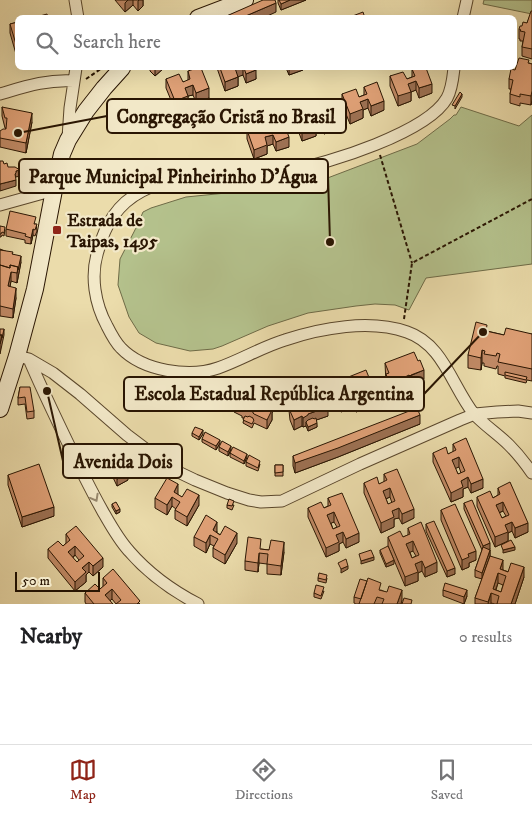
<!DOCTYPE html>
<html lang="en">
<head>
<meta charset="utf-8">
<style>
	body { margin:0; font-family:"IM FELL DW Pica",serif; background:#f2f2f2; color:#202124 }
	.scale { position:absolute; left:15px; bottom:12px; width:85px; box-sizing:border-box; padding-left:5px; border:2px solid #291502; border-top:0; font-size:14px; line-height:18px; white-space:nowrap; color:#291502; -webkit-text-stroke:4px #f2e8c8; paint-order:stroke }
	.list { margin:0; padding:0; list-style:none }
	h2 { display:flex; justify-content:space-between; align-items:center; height:65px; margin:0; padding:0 20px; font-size:21px }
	h2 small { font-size:16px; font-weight:400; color:#757577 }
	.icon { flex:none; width:28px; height:28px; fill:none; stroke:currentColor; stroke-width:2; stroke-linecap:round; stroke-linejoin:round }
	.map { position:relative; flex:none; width:532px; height:604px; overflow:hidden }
	.search { position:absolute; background:#fff; box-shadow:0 5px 20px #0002; left:15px; right:15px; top:15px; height:55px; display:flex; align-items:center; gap:12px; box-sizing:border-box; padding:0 18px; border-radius:8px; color:#757577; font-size:19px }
	.sheet { height:140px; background:#fff }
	nav { display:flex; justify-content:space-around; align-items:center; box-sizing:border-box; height:70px; border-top:1px solid #e0e0e0; background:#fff; font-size:14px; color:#757577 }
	nav a { display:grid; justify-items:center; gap:2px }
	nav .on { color:#8f2418 }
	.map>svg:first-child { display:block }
	.green { fill:#b4c18c; stroke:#6e6b47 }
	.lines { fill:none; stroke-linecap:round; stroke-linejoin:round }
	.street-casing { stroke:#5a472c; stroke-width:13 }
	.secondary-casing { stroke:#291502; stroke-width:18 }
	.path { stroke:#291502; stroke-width:2; stroke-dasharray:4 2.5; stroke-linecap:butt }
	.street { stroke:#f2e8c8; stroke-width:11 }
	.secondary { stroke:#f2e8c8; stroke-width:16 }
	.wall { fill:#c18a66; stroke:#291502; fill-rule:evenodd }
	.shaded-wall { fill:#9d7153; stroke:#291502 }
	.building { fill:#e0a177; stroke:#291502; fill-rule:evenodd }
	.oneway { stroke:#98896f }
	.poi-dot { fill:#8f2418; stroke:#f2e8c8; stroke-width:2 }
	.labels { text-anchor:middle; stroke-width:4.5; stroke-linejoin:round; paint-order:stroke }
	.poi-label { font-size:18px; font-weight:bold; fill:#291502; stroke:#f2e8c8; text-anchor:start }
	.leader { fill:none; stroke:#291502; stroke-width:2 }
	.callout-dot { fill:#291502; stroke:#f2e8c8; stroke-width:2 }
	.callout { fill:#f2e8c8; stroke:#291502; stroke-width:2 }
	.callout-label { font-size:19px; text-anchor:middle; font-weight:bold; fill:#291502 }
</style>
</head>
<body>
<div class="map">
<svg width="532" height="604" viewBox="0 0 532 604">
	<rect width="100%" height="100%" fill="#ebdcab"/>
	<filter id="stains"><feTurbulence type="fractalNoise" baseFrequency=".004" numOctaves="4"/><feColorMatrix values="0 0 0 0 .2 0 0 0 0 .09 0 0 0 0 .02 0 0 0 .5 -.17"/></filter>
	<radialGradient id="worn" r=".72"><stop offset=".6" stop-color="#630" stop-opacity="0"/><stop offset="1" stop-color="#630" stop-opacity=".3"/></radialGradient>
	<path class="green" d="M484,0h48v14l-49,-10z
		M461,107l58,19 13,-11v149l-106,14 -17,32 -14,-5 -20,-1 -19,2 -48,7 -40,13 -46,20 -9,3 -23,2 -34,-8 -17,-10 -10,-16 -11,-32 2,-26 17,-33 6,-14 8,-4 35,-11 110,-11 21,-4 100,-38 33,-25 4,-4h2z"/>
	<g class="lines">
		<g class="street-casing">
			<path id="street" d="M75,0l3,18
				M463,18l4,-18
				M454,68c-1,9 -2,21 -7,30 -19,34 -119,66 -157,72 -9,1 -17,1 -26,1 -14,2 -27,3 -41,5 -27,2 -56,2 -81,15 -25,13 -37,34 -44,60 -8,25 -3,53 9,75 4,8 8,16 14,22 22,23 68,30 97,20 23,-8 44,-21 67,-28 36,-12 85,-21 122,-8 36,12 45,54 67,82 10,11 24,20 35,31 8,8 16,18 23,28
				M0,94c24,-7 48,-15 74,-13
				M68,138l2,-30 6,-40
				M0,205l54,-15
				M17,356l12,3 24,14 27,21 47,41 45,34 23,11 32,13 22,7 12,2 21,-1 78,-37 100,-44 15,-6 22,-2 21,-1 14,2
				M29,359c11,26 23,51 35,76 12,25 24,50 38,75 8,14 16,29 27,41 19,22 44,40 69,53"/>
		</g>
		<g class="secondary-casing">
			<path id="secondary" d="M198,18l47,-18
				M0,409l17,-53 18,-67 19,-99 8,-36 6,-14 18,-29 18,-23 18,-20"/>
		</g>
		<path class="path" d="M86,79l16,-11
			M380,155l32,108
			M404,319l8,-56 120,-64"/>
		<use href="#street" class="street"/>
		<use href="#secondary" class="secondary"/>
	</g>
	<path class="wall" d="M115,0h28v6l-5,5 -5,-6 -8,7z
		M278,0h28l-25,10 -3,-7z
		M532,11v48l-10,-3v-9l1,-6h-3v-2h-1v-10l8,-6z
		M18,22v39l-8,-28v-9z
		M529,63l3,1v36l-1,5 -11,-2v3l-10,-3v-9l1,-5h-2v-10l6,-9z
		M150,68h14l-9,8 -5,-5z
		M217,68h38l1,11 -10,4 -3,-8 -5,1v10l-13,5z
		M286,68h17v2l-14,5z
		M412,69l20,24 -13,5 -3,-8 -5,2v9l-13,5 -8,-20v-10l17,3 5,-2z
		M188,71l21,27 -13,4 -3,-7 -5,1v10l-13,4 -9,-22v-9l17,3 5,-1z
		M364,87l20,23 -13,6 -3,-8 -5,2v8l-13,6 -8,-20v-10l17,3 5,-2z
		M316,105l21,24 -13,5 -3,-8 -5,2v8l-14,5 -7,-19v-10l16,3 5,-2z
		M2,107l30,15 -6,31 -26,-6v-9l6,-10h-1l-3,-12z
		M268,122l21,25 -13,4 -3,-7 -6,2v8l-13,5 -7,-20v-9l16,3 5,-2z
		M279,178l1,9h-5v-8z
		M36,224l1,7 -2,5 -2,-1 -2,9 -6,-1v-3l-19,-4v-7z
		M0,226l5,4 -1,6 -2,-1 -1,2h-1z
		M0,249l13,5 8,8 -4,21 -6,-2 -1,6 6,11 -3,20 -13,-2z
		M487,331l17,4 28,-1v47l-5,-1 -1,3 -21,-5v-2l-7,-2v-8h-1l-1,3 -12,-3v-3h-2l-1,7 -13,-2v-13z
		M385,363l39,16 -12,5 1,6 -9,4 -2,-6 -13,4 -3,-9z
		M186,378h11l-1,6h-10z
		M336,382l40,16 -11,5v5l-9,4 -2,-5 -3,2 -1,-2 -9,5 -4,-10z
		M20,387l14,24v7l-7,1 -2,-15 -7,1v-7z
		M288,401l40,15 -12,4 1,7 -9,4 -2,-5 -3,1 -1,-1 -8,4 -4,-10z
		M234,403l40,6 -2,4v7l-5,9 -13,-6 -2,5 -9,-5 1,-5h-2v-2l-8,-4z
		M420,424l-82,33 -43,16 -2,-7v-10z
		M192,433l11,1 -4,6 -7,-4z
		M202,439l18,4 -4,7 -14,-8z
		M453,444l30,44 -12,5 -3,-6 -5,2v8l-12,5 -18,-40v-9l15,1 5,-2zM459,467l2,6 -3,1 -3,-6z
		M219,447l12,2 -3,7 -9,-5z
		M230,453l17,4 -3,7 -14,-7z
		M246,462l14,2 -2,7 -12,-5z
		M109,463l19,17 -11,6 -8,-17z
		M275,465h8v11h-8z
		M384,474l30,44 -12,6 -3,-6 -5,1v8l-13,6 -17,-40v-10l15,1 5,-2zM390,497l2,6 -4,1 -2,-5z
		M8,475l46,41 -32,11 -14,-42z
		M498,488l30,44 -13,6 -3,-7 -4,2v8l-13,6 -18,-41v-9l16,1 5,-3zM503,511l3,5 -4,2 -3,-5z
		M178,494v1l4,2 17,8 -12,21 -12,-7v-9l1,-1 -4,-3 -5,9 -12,-7v-10z
		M328,498l31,44 -13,6 -3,-6 -4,2v7l-13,6 -18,-40v-9h16l4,-2zM334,522l3,5 -4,2 -2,-6z
		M464,503l26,46v7l13,14 21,7 -9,27h-20l-4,-1v1h-16v-6l7,-19 -7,-2v-7l7,-20 -18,-41zM498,583l5,2 -2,7 -5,-2z
		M112,504l8,8 -4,2 -4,-7z
		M227,505h7l-2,5 -5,-2z
		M441,510l35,50 -7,3v4l-7,3 -21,-50z
		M426,524l29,50 -8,3 -21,-46z
		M408,528l29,44 -12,5 -3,-6 -4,2v8l-13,5 -17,-40v-9h15l5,-2zM413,551l3,5 -4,2 -2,-6z
		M217,531v2l20,10 -12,21 -12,-7v-9l1,-2 -4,-2 -4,9 -12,-7v-9z
		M66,534l37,33 -10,9 -4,-4 -3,3v7l-11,9 -27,-33v-9l15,-3 3,-3zM75,555l4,5 -2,2 -4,-4z
		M261,549l23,3 -3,23 -14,-1v-10l-8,-1 -1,9 -13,-2v-9z
		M380,550l14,14 -8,3 -6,-14z
		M103,578l37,26h-24l-4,-5 -2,2 3,3h-27l-1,-2v-9l15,-4 3,-2z
		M318,578h9l-1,5 -8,-2z
		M381,590l21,10 -1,4h-45l-2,-1v-6z
		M443,590l24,6 -3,8 -21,-8z
		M324,591l-3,8 -7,-2v-4z"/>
	<path class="shaded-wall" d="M128,0h5v5l-8,7v-9z
		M139,0h4v6l-5,5v-10z
		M290,0h16l-25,10v-6z
		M276,3v9l-13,6h-22z
		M155,68h9l-9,8z
		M235,68h8v7l-8,3z
		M289,68h14v2l-14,5z
		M256,70v9l-10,4v-9z
		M238,77v9l-13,5v-9z
		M416,81v9l-5,2v9l-13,5v-10l10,-12z
		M432,84v9l-13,5v-10z
		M193,85v10l-5,1v10l-13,4v-9l10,-13z
		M532,85v15l-1,5v-9z
		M209,88v10l-13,4v-9z
		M462,94v3l-7,12v-3z
		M368,99v9l-5,2v8l-13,6v-10l10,-12z
		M384,101v9l-13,6v-10z
		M32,113v9l-6,31v-10z
		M321,117v9l-5,2v8l-14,5v-9l11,-12z
		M337,119v10l-13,5v-10z
		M273,135v9l-6,2v8l-13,5v-9l11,-13z
		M289,137v10l-13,4v-9z
		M20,170v6l-4,1 -1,-3 1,-3z
		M16,180v6l-16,5v-7z
		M33,229v6l-2,9v-6z
		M21,256v6l-4,21v-10z
		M11,272v9l-3,15v-10z
		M16,288v10l-3,20v-9z
		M4,329v6l-4,19v-10z
		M482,350v13l-1,7v-12z
		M424,370v9l-14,6v-9z
		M409,375v9l-7,1v3l-3,2v-10z
		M399,379v10l-10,3v-9z
		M413,387v3l-9,4v-3z
		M376,388v10l-14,6v-9z
		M361,393v10l-7,1v3l-3,2v-10z
		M350,398v9l-9,5v-10z
		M274,400v9l-2,4v7l-5,9v-9l2,-11z
		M365,405v3l-9,4v-3z
		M328,407v9l-20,7 -2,-1v4l-3,1v-9l5,-4z
		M420,415v9l-82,33 -43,16v-10z
		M302,416v10l-8,4v-10z
		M317,423v4l-9,4v-4z
		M203,430v4l-4,6v-3z
		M220,440v3l-4,7v-4z
		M231,446v3l-3,7v-4z
		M247,454v3l-3,7v-3z
		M459,457v10l-7,3v-10z
		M128,473v7l-11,6v-7z
		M468,477v10l-5,2v8l-12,5v-9l10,-12z
		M483,479v9l-12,5v-9z
		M178,484v10l-2,5 -2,-7z
		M390,488v9l-7,3v-9z
		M199,495v10l-12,21v-9z
		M172,497v9l-5,9v-10z
		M503,502v9l-7,3v-9z
		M54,507v9l-32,11v-10z
		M399,508v10l-5,1v8l-13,6v-10l11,-12z
		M120,509v3l-4,2v-3z
		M414,509v9l-12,6v-10z
		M334,512v10l-7,3v-10z
		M217,522v9l-3,6 -1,-7z
		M512,522v9l-4,2v8l-13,6v-10l10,-12z
		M528,523v9l-13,6v-10z
		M343,532v10l-4,2v7l-13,6v-9l10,-13z
		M237,533v10l-12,21v-9z
		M359,533v9l-13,6v-9z
		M210,535v9l-4,9v-10z
		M413,541v10l-7,3v-10z
		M284,542v10l-3,23v-9z
		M490,543v6l-7,3v-6z
		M75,546v9l-7,6v-9z
		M515,547v3l-12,3v-3z
		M490,550v6l-8,23v-6z
		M476,551v9l-7,3v4l-7,3v-10l6,-6z
		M259,553v10l-1,9v-9z
		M374,557v3l-13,4v-3z
		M103,558v9l-10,9v-10z
		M394,560v4l-8,3v-3z
		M503,560v10l-3,-1z
		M422,561v10l-4,2v8l-13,5v-9l10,-13z
		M89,562v10l-3,3v7l-11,9v-9l7,-14z
		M437,562v10l-12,5v-9z
		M348,566v3l-7,4v-4z
		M524,567v10l-9,27h-4z
		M455,568v6l-8,3v-6z
		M498,573v10l-4,11 -1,-5z
		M112,589v10l-6,5 -1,-9z
		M402,590v10l-1,4h-4z
		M467,590v6l-3,8v-7z
		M491,593v11h-3z"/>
	<path class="building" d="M263,0h12l1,3 -35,15h-19z
		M279,0h11l-9,4z
		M531,11h1v38l-10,-2 3,-15 -5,-1 1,-1 -2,-1 1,-3h2l1,-4 4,1z
		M363,12l2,6 -15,-1z
		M47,14l1,4h-15z
		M18,22v29l-8,-27z
		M519,58l10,2 -1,3 4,1v27l-1,5 -11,-2v3l-10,-3 3,-14 -4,-1 2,-10 4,1z
		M197,68h4l8,20 -13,5 -3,-8 -8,3 3,8 -13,5 -9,-22 13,-5 4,8 7,-3 -2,-8z
		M220,68h17h-2l3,9 -13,5z
		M244,68h11l1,2 -10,4z
		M414,68h12l6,16 -13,4 -3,-7 -8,3 3,8 -13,4 -8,-20 13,-4 4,7 8,-3 -3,-7z
		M377,82l7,19 -13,5 -3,-7 -8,3 3,7 -13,5 -8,-20 14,-5 3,8 8,-3 -3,-7z
		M460,92l2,2 -7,12 -3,-1z
		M2,107l30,6 -6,30 -26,-5v-7l3,-2h3l1,-11h-2z
		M281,117l8,20 -13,5 -3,-7 -8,2 2,8 -13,5 -7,-20 13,-5 3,8 8,-3 -3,-8z
		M0,161h3l1,3 3,-1 1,4h7l5,3 -4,1v2l-1,1 1,6 -16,4z
		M10,211l26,6 -2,7h3l-2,6 -2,-1 -2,9 -6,-2 1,-2 -20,-5z
		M0,226l5,1 -1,6 -2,-1 -1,2h-1z
		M0,250l13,2 -1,2 9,2 -3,14v-3l-8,-2v3l-10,-3z
		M0,265l10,3v-3l8,2 -1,6 -6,-1 -3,14 8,2 -3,21 -13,-3z
		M476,322l11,3 -1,6 18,4 2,-7 26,6v35l-34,-7 2,-8 -3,-1 -1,3 -12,-2 1,-3 -3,-1 -1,8 -13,-3z
		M0,329h4l-2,9v-3h-2z
		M0,335h2l-2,9z
		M414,352l4,9 2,-1 4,10 -13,5 -1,1 -1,-1 -10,5v-1l-10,4 -3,-9 3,-1 -4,-10z
		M366,370l4,10 2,-1 4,9 -14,7 -1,-2 -7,5 -3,1 -1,-1 -9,4 -4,-9 3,-2 -4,-9z
		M505,372l22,5 -1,3 -21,-5z
		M246,386l28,14 -5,9 3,1 -5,10 -13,-6 -1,-1v-1l-4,-2 -1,1 -6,-3 1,-1 -9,-4 4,-9 3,1z
		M20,387h10l4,24 -7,1 -2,-15 -7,1z
		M318,388l4,10 2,-1 4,10 -20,7v1l-5,3 -1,-2 -8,4 -4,-9 2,-1 -4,-9z
		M417,408l3,7 -82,33 -43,15 -2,-7z
		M245,416l3,1 1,-1 4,2v1l1,1 -2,4 -9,-4z
		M313,418l1,1 2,-1 1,5 -9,4 -2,-5 2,-2z
		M195,427l8,3 -4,7 -7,-4z
		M205,432l15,8 -4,6 -14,-7z
		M466,438l17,41 -12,5 -3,-7 -7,4 2,6 -12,6 -18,-40 13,-6 2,7 8,-4 -3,-6zM459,457l6,14 -7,3 -6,-14z
		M222,441l9,5 -3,6 -9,-5z
		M233,447l14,7 -3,7 -14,-8z
		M249,455l11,6 -2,7 -12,-6z
		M120,458l8,15 -11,6 -8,-16z
		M39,464l15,43 -32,10 -14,-42z
		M275,465h8v7l-8,1z
		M397,469l17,40 -12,5 -3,-6 -7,3 2,6 -13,6 -17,-40 13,-6 2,7 8,-4 -3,-6zM390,488l5,13 -7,3 -5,-13z
		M167,478l11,6 -4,8 8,5 5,-8 12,6 -12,22 -12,-7 5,-8 -8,-5 -5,8 -12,-7z
		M510,482l18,41 -13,5 -3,-6 -7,3 3,7 -13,5 -18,-40 13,-6 3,7 7,-4 -2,-6zM503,502l6,13 -7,3 -6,-13z
		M342,493l17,40 -13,6 -3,-7 -7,3 3,7 -13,6 -18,-40 13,-6 3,6 7,-3 -3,-7zM334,512l6,14 -7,3 -6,-14z
		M229,499l5,2 -2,5 -5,-1z
		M472,500l18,43 -7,3 -19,-43z
		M116,502l4,7 -4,2 -4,-7z
		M455,504l21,47 -8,3 1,3 -7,3 -21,-50z
		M206,515l11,7 -4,8 7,5 5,-9 12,7 -12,22 -12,-7 5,-9 -8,-4 -4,8 -12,-6z
		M434,521l21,47 -8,3 -21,-47z
		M421,522l16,40 -12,6 -3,-7 -7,3 3,8 -13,5 -17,-40 12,-6 3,6 7,-3 -2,-6zM413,541l6,14 -7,3 -6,-14z
		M76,526l27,32 -10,8 -4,-4 -7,6 4,4 -11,10 -27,-33 10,-8 5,5 7,-6 -4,-6zM75,546l9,10 -7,6 -9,-10z
		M248,537l13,2 -1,10 9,1 2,-10 13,2 -3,24 -14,-2 1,-10 -9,-1 -1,10 -13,-2z
		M511,540l4,7 -12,3 -2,-5z
		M388,546l6,14 -8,4 -6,-14z
		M483,547l7,3 -8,23 -7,-3z
		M371,550l3,7 -13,4 -2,-7z
		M490,556l13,4 -3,9 8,3 3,-9 13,4 -13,37h-14l2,-8 -8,-3 -3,9 -13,-4zM498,573l8,3 -5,16 -8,-3z
		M346,559l2,7 -7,3 -3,-6z
		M113,569l27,32 -3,3h-21l5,-4 -9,-11 -7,6 8,9h-19l-9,-11 10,-9 5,5 7,-6 -4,-5z
		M319,573l8,2 -1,5 -8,-2z
		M368,578l13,5 -2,7 8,2 2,-6 13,4 -5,14h-15l2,-5 -7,-2 -3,7h-15z
		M360,579l7,2 -6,18 -7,-2z
		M445,583l22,7 -3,7 -21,-7z
		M316,585l8,2 -3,9 -7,-3z
		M404,598l8,2 -1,4h-9z"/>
	<defs><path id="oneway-chevron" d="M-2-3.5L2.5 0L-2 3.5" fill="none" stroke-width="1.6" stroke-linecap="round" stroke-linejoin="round" transform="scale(1.25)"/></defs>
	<use class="oneway" href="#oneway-chevron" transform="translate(95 498) rotate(61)"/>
	<rect class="poi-dot" x="52" y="225" width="10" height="10" rx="2.5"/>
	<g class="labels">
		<g class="poi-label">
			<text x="67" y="226">Estrada de<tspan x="67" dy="21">Taipas, 1495</tspan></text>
		</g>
	</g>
	<path class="leader" d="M18 133L107 116M330 242L328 176M483 332L424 394M47 391L63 461"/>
	<g class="callout-dot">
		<circle cx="18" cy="133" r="5"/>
		<circle cx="330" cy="242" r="5"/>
		<circle cx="483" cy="332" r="5"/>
		<circle cx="47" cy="391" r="5"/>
	</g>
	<g class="callout">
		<rect x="107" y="99" width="239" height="34" rx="5"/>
		<rect x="19" y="159" width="309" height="34" rx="5"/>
		<rect x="124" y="377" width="300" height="34" rx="5"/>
		<rect x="63" y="444" width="119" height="34" rx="5"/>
	</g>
	<g class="callout-label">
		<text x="226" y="123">Congregação Cristã no Brasil</text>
		<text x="173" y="183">Parque Municipal Pinheirinho D'Água</text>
		<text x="274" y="400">Escola Estadual República Argentina</text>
		<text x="123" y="468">Avenida Dois</text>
	</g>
	<rect width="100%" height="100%" filter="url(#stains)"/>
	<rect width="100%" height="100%" fill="url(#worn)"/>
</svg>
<div class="scale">50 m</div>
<div class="search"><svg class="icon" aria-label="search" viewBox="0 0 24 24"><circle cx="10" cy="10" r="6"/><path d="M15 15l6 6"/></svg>Search here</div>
</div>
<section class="sheet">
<h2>Nearby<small>0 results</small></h2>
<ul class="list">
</ul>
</section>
<nav>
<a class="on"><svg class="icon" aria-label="map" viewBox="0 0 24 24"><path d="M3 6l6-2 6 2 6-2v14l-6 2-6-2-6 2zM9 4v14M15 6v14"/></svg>Map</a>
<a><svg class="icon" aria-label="directions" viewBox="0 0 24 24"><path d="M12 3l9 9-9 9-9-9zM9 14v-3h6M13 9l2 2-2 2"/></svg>Directions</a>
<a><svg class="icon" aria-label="saved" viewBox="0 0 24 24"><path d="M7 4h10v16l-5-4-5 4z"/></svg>Saved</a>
</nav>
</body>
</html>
